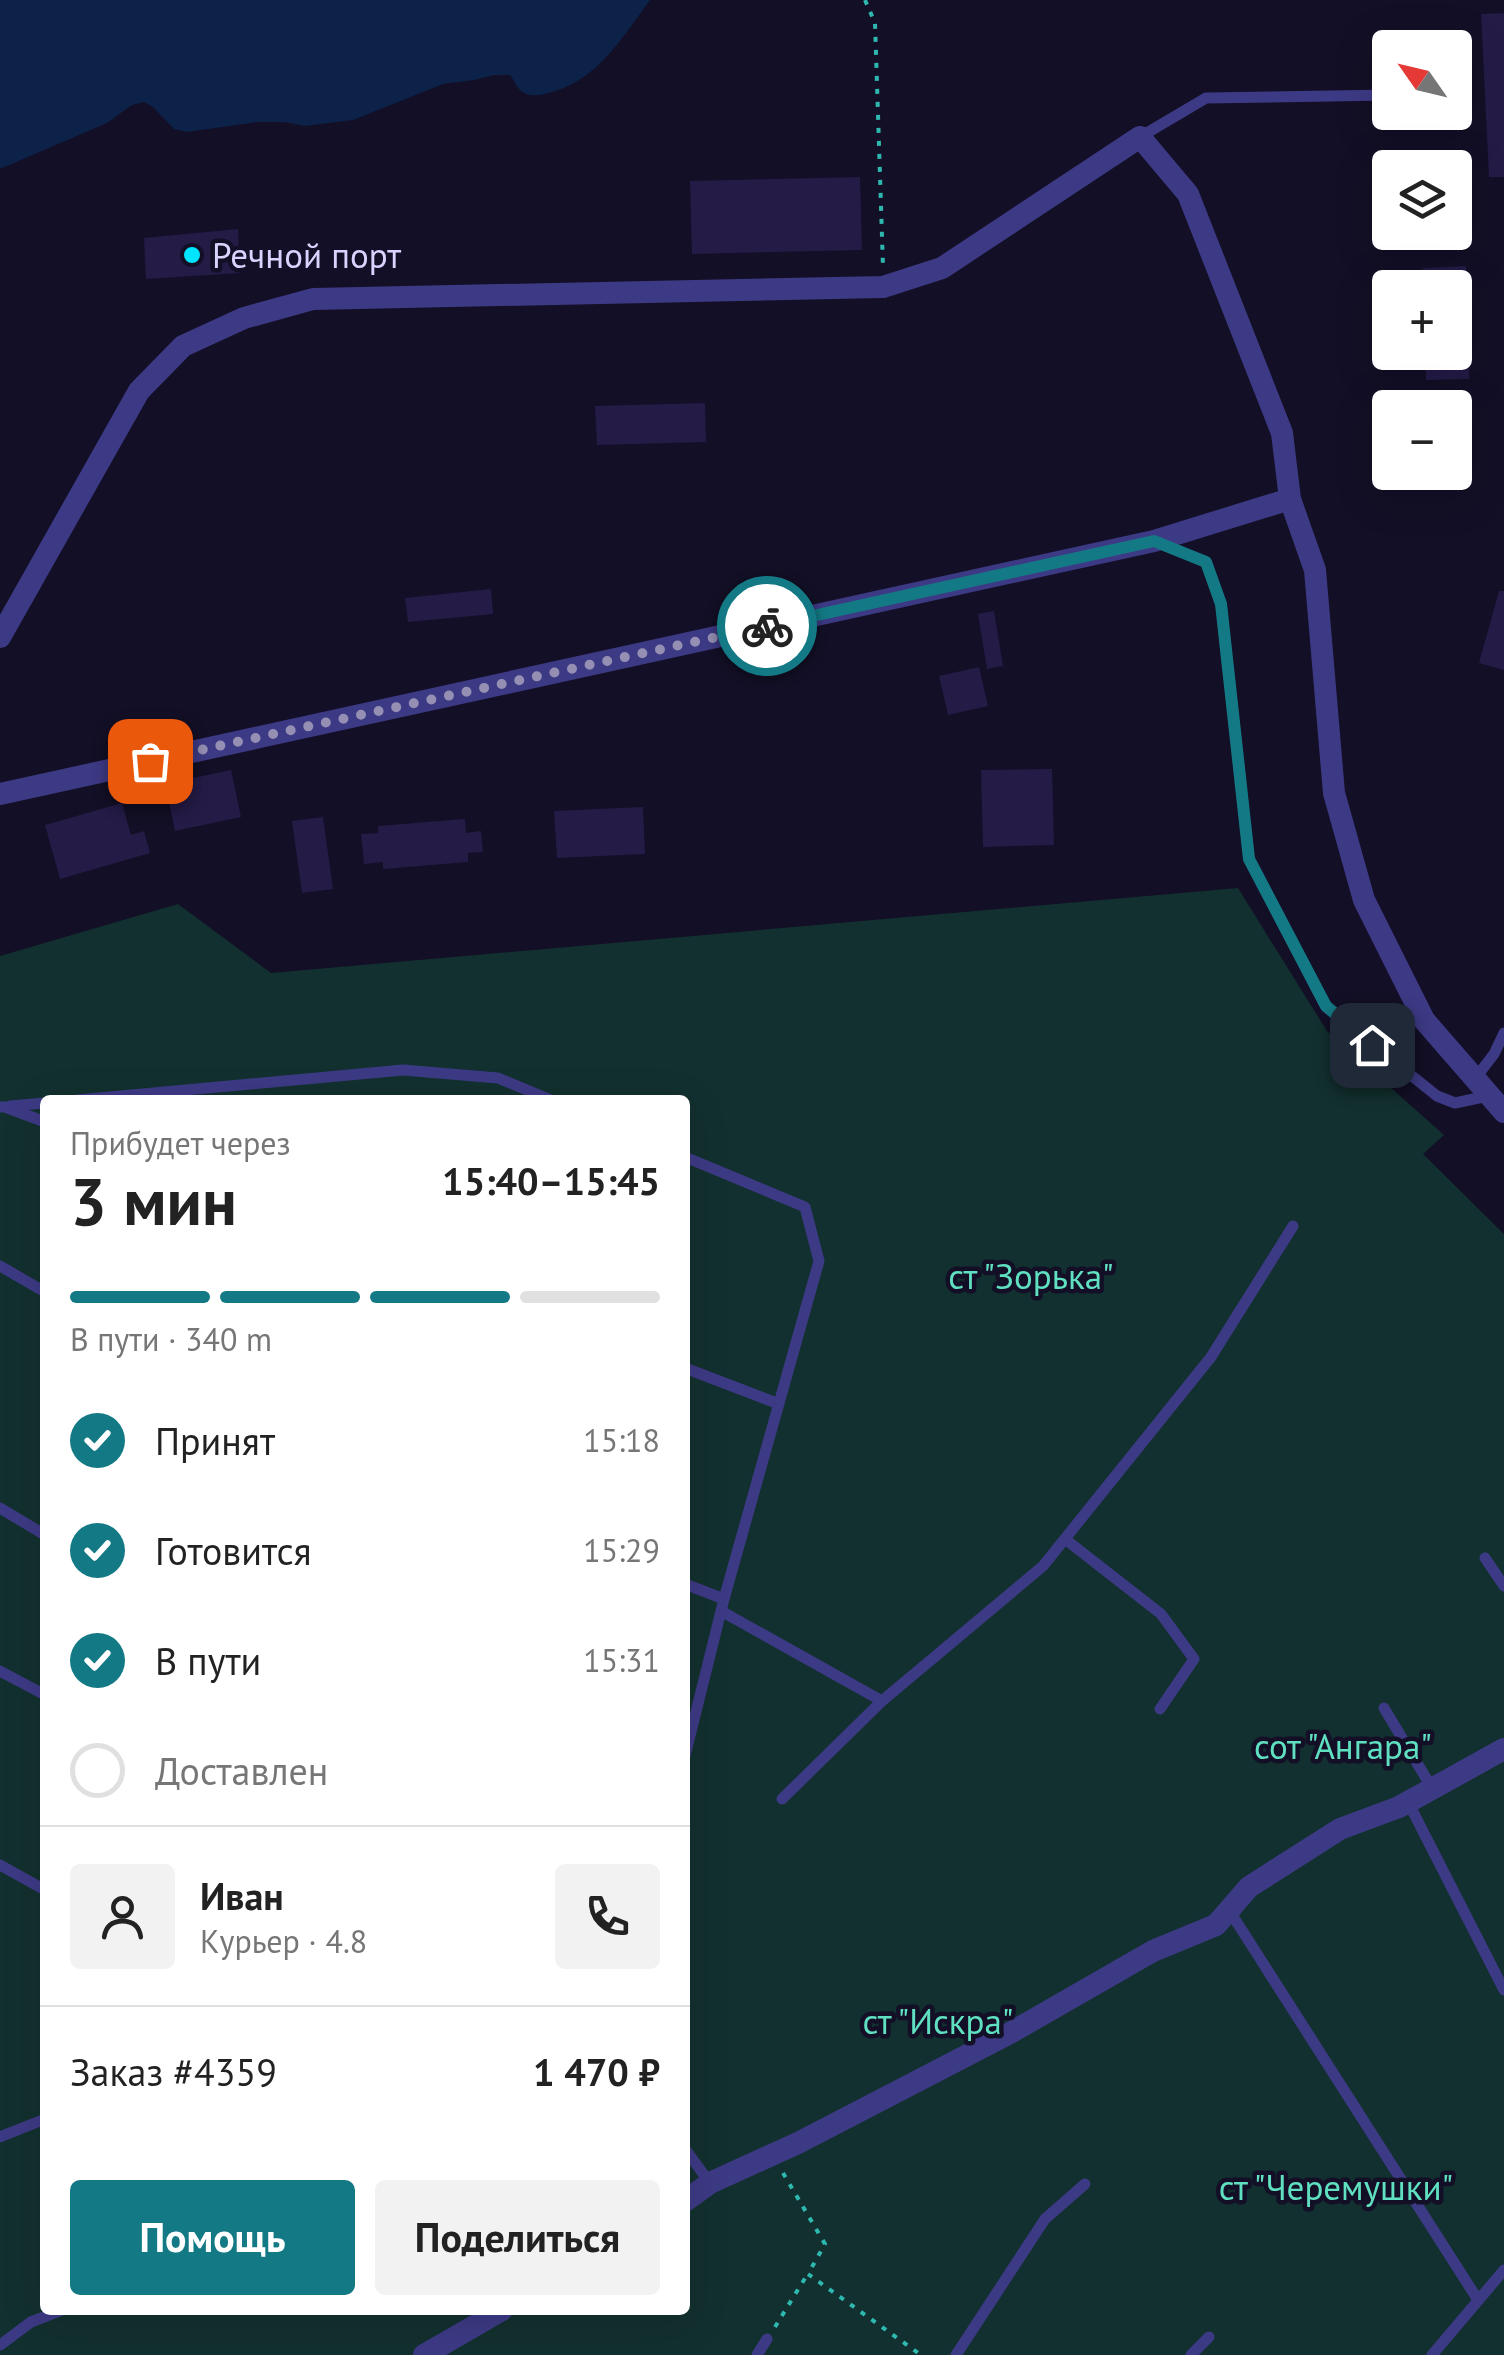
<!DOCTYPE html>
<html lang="ru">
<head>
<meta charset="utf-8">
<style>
  body { margin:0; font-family:"PT Sans",sans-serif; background:#f2f2f2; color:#222; height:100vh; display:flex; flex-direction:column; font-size:38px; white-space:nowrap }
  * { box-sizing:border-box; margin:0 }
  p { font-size:32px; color:#767676 }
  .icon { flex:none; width:55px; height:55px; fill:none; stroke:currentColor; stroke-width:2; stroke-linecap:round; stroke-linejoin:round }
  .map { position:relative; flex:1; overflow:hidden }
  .details { position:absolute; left:40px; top:1095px; width:650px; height:1220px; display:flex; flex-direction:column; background:#fff; border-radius:10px; box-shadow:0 10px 40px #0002 }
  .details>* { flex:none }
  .needle { width:65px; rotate:304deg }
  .tools { position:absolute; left:1372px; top:30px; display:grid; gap:20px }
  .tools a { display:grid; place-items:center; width:100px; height:100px; border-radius:10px; background:#fff; box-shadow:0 10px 40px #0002; font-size:50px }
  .pin { position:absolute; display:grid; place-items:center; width:85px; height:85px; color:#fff; margin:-42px; border-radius:20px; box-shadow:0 5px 15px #0006 }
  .courier { position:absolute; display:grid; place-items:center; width:100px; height:100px; margin:-50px; border:8px solid #137a85; border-radius:50%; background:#fff; color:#222; box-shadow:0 2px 12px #0007 }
  .summary em { font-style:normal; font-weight:700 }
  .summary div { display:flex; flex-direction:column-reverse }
  .summary { display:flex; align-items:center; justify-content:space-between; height:170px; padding:0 30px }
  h1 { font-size:65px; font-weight:700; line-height:75px }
  .bar { display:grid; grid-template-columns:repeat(4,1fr); gap:15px 10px; align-content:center; height:120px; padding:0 30px }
  .bar i { height:12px; border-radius:8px; background:#e0e0e0 }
  .bar .on { background:#137a85 }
  .bar p { grid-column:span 4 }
  .line { display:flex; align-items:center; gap:25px; padding:0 30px; border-top:2px solid #e0e0e0 }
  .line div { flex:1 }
  .round { display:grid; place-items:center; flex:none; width:105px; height:105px; border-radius:10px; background:#f2f2f2 }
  ol { padding:0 30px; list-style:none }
  li { display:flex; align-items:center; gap:30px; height:110px }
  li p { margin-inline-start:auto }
  li .icon { padding:10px; border-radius:50%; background:#137a85; color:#fff; stroke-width:4 }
  li:last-child { color:#767676 }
  li i { width:55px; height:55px; border:5px solid #e0e0e0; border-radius:50% }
  .cta { display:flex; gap:20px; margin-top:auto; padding:20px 30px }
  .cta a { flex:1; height:115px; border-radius:10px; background:#137a85; color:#fff; font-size:40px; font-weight:700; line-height:115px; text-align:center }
  .cta a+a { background:#f2f2f2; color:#222 }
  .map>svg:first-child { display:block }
</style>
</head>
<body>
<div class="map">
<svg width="1504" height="2355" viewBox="0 0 1504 2355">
  <rect width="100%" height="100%" fill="#130f26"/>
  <!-- green -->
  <path fill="#12302f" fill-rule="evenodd" d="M1238,888L1327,1031L1444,1135L1423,1154L1504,1234V2355H0V956L178,904L271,973ZM45,1100H685V2310H45Z"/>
  <!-- water -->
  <path fill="#0c2248" d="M0,0H650C624,35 599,78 555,91C545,94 534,98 524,93C517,90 515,81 510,75H494L474,80L443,84L353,120L305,126L284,122H257L187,132L174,129L153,107L144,102L132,105L107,123L0,169Z"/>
  <!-- building -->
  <path fill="#241b47" d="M1504,13V177H1489L1481,14Z
    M860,177L862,250L692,254L690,181Z
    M238,229L240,273L146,279L144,238Z
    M1466,266L1467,288H1424L1423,268Z
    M1425,352H1469V379L1426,380Z
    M705,403L706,442L597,445L595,406Z
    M491,589L493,614L408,622L405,598Z
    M1499,591H1504V670L1479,663Z
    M994,611L1003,666L987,669L978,614Z
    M979,667L988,706L948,715L939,676Z
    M1052,769L1054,845L983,847L981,770Z
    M231,770L241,817L175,831L165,784Z
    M122,803L131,835L144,831L150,853L60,879L45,825Z
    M643,807L645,854L557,858L554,811Z
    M323,817L333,889L302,893L292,821Z
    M465,819L466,833L481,831L483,852L468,853V862L383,869V862L364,864L361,834L378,833V826Z"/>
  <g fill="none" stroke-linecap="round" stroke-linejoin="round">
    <!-- path -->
    <path stroke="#2fb8b0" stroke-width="4" stroke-dasharray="5 8" stroke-linecap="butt" d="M865,0L875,23L883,267
      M783,2173L825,2244L808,2274L921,2355
      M775,2327L807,2275"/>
    <!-- lane -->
    <path stroke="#3d3a85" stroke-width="11" d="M1140,137L1206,98L1390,95
      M1158,543L1206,562L1221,604L1249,859L1326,1007L1437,1096L1455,1103L1488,1096
      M1474,1080L1494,1054L1504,1033
      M77,1100L403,1070L498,1078L551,1100
      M10,1106L45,1103
      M0,1107H5L45,1122
      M685,1157L805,1207L819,1261L724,1599L685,1756
      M0,1266L45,1292
      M685,1368L779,1404
      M0,1508L45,1535
      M1065,1539L1161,1614L1194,1659L1160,1709
      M1485,1558L1504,1586
      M685,1584L724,1599
      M721,1611L882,1701L1043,1566L1211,1357L1293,1226
      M0,1671L45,1695
      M1384,1708L1432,1788
      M782,1799L882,1701
      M1408,1802L1504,1990
      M0,1865L45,1890
      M1229,1910L1478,2300
      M0,2137L45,2119
      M685,2149L710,2183
      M0,2345L31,2322L62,2310
      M757,2355L767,2339
      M956,2355L1045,2219L1085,2184
      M1191,2355L1209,2337
      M1432,2355L1504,2270"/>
    <!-- street -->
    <path stroke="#3d3a85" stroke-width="22" d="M0,637L139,391L183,346L244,318L313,299L883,287L942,268L1140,137L1188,194L1282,433L1290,499L1315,570L1334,793L1364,900L1424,1020L1504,1112
      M0,794L1154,541L1290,499
      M685,2201L710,2183L798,2143L1010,2033L1153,1951L1216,1925L1249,1887L1340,1829L1399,1807L1504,1749
      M424,2355L502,2310"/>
  </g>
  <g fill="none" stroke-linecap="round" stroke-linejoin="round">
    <!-- done -->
    <path stroke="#948fb3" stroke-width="10" stroke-dasharray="0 18" d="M150,761L767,626"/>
    <!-- route -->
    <path stroke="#137a85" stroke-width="12" d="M767,626L1154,541L1206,562L1221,604L1249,859L1326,1006L1372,1045"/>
  </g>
  <!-- markers -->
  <circle fill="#00e5ff" stroke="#130f26" stroke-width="4" cx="192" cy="255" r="10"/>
  <g text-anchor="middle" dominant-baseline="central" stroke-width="9" stroke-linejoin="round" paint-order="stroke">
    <!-- poi labels -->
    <g font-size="35" fill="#d9d4ff" stroke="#130f26" text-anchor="start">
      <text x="212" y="255">Речной порт</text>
    </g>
    <!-- park labels -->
    <g font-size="35" fill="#5fe0c0" stroke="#130f26">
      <text x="1031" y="1276">ст "Зорька"</text>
      <text x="1343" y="1746">сот "Ангара"</text>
      <text x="938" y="2021">ст "Искра"</text>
      <text x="1336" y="2187">ст "Черемушки"</text>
    </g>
  </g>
</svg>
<div class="tools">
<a><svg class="needle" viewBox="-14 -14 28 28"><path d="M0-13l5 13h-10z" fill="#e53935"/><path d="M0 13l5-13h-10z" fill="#767676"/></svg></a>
<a><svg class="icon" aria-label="layers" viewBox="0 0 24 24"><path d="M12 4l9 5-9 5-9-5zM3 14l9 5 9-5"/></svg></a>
<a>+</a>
<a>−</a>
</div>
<div class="pin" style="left:150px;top:761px;background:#ea580c"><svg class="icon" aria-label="bag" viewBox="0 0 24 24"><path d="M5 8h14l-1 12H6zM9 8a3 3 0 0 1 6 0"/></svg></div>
<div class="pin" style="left:1372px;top:1045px;background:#1f2937"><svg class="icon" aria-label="home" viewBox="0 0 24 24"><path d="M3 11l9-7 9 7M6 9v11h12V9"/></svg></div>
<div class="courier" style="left:767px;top:626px"><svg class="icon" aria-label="bike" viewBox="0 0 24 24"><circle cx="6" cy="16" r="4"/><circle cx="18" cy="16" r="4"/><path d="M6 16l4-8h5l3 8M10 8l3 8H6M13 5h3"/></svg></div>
<section class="details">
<div class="summary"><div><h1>3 мин</h1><p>Прибудет через</p></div><em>15:40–15:45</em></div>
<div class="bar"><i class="on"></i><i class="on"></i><i class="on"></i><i></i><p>В пути · 340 m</p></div>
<ol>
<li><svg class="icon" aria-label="check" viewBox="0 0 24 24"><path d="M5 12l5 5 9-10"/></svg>Принят<p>15:18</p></li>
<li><svg class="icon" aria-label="check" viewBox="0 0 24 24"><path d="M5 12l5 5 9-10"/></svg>Готовится<p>15:29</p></li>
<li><svg class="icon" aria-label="check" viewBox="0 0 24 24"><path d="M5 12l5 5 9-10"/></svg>В пути<p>15:31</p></li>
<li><i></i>Доставлен</li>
</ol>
<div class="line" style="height:180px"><a class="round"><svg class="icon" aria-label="person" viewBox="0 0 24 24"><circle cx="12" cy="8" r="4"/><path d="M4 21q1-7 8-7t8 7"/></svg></a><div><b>Иван</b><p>Курьер · 4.8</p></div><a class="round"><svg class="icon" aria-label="phone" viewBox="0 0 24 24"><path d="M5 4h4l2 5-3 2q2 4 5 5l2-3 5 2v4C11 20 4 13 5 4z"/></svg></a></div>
<div class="line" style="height:130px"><div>Заказ #4359</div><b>1 470 ₽</b></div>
<div class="cta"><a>Помощь</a><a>Поделиться</a></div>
</section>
</div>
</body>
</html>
